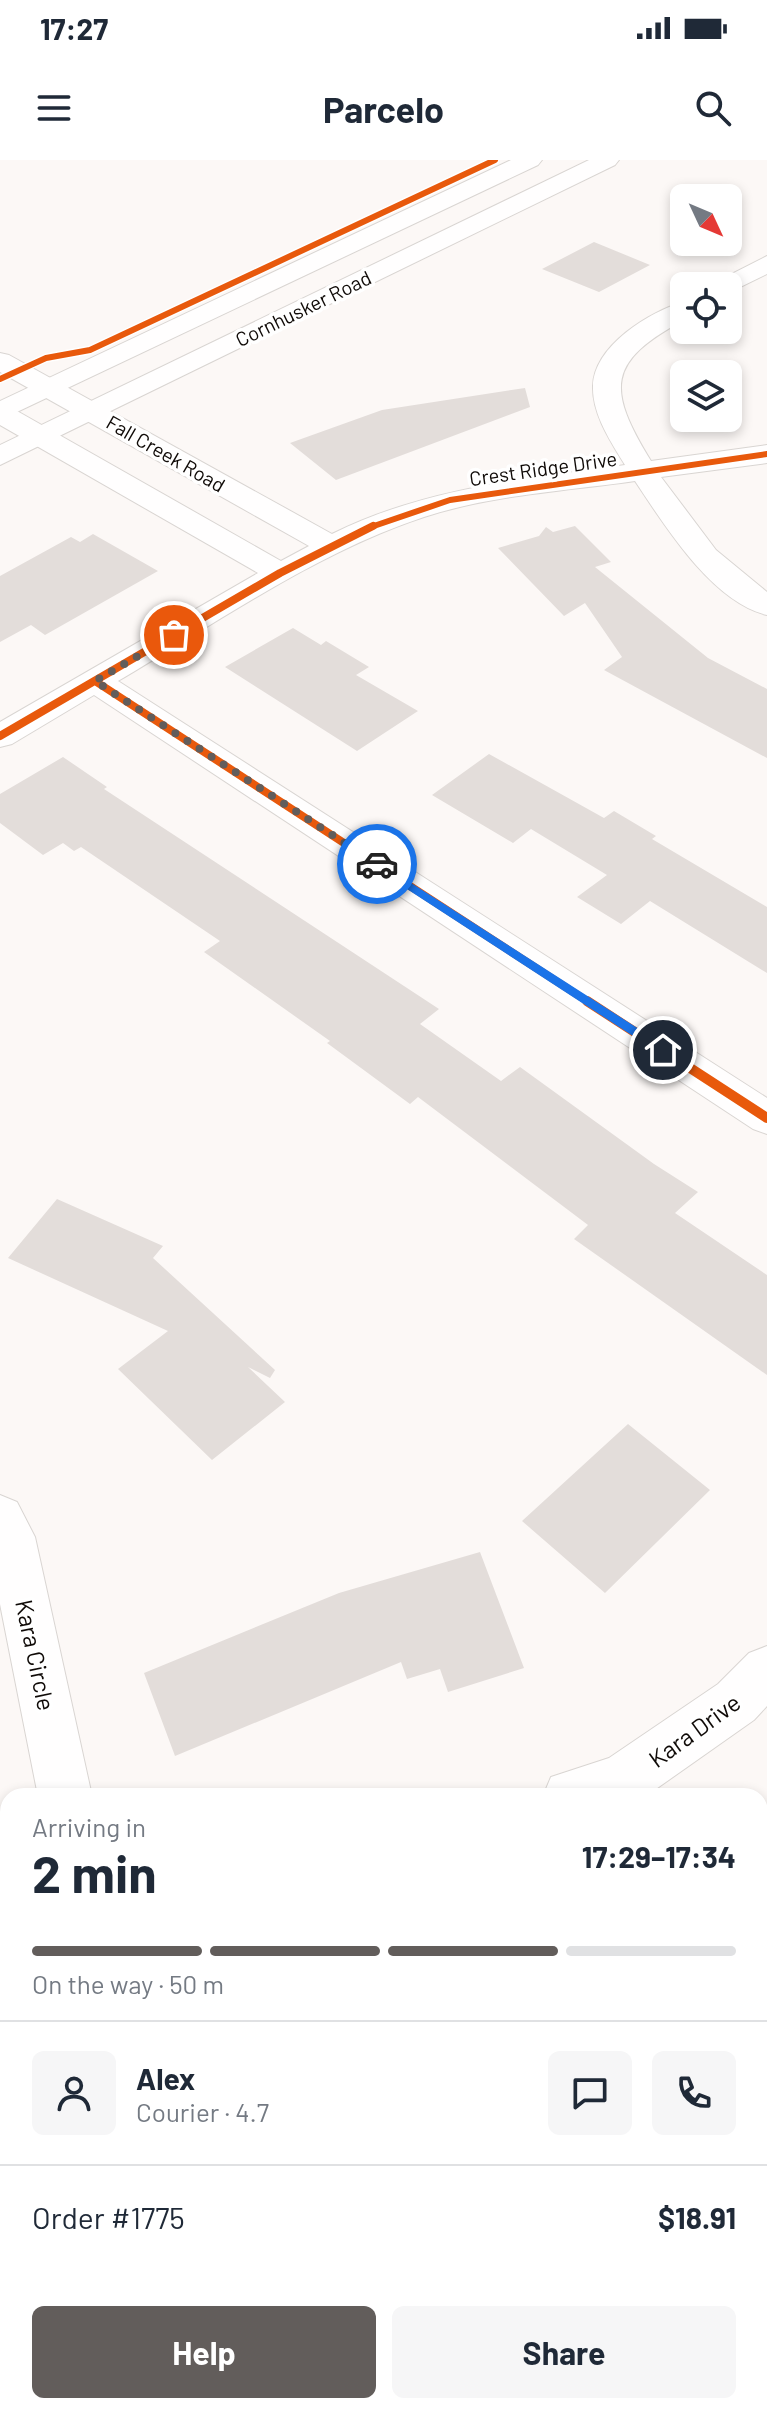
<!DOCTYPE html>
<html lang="en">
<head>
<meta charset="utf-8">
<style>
  body { margin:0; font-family:Barlow,sans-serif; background:#f6f6f7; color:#1f2937; height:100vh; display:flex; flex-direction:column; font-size:30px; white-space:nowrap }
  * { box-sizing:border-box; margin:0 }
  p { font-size:26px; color:#747a83 }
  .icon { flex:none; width:44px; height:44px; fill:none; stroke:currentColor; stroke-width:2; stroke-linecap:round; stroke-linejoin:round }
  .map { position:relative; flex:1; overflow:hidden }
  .side { position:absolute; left:0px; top:1628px; width:768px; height:626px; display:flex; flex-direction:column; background:#fff; border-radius:24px 24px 0 0; box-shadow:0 4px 12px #0003 }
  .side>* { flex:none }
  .needle { width:52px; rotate:134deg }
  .controls { position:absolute; left:670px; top:24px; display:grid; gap:16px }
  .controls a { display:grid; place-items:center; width:72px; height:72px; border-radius:12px; background:#fff; box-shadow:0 4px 12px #0003; font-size:40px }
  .pin { position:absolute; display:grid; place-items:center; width:68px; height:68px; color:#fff; margin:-34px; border:4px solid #fff; border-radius:50%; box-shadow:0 2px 8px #0007 }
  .courier { position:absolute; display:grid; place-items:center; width:80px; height:80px; margin:-40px; border:6px solid #1a73e8; border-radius:50%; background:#fff; color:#222; box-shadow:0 2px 10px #0007 }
  .headline em { font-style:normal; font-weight:700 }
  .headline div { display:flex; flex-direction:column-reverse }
  .headline { display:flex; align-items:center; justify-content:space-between; height:136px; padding:0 32px }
  h1 { font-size:52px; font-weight:700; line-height:60px }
  .bar { display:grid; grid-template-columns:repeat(4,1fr); gap:12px 8px; align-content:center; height:96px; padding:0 32px }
  .bar i { height:10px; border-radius:6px; background:#e0e1e3 }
  .bar .selected { background:#625d5b }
  .bar p { grid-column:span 4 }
  .line { display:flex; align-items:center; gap:20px; padding:0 32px; border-top:2px solid #e0e1e3 }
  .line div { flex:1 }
  .round { display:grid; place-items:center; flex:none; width:84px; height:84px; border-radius:12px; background:#f6f6f7 }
  .primary-button { display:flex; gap:16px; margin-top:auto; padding:16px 32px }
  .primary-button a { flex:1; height:92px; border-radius:12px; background:#625d5b; color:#fff; font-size:32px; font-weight:700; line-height:92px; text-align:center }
  .primary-button a+a { background:#f6f6f7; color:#1f2937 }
  .status { display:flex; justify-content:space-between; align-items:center; height:56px; padding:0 40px; background:#fff; direction:ltr }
  .status svg { height:22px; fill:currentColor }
  header { display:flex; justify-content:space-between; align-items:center; height:104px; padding:0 32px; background:#fff; font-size:36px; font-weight:700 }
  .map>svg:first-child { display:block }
</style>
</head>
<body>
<div class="status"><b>17:27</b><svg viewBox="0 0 49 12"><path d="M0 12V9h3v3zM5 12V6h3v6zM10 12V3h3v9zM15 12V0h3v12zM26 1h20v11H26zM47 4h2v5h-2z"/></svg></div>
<header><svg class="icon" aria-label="menu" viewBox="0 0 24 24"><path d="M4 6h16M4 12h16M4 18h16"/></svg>Parcelo<svg class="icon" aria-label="search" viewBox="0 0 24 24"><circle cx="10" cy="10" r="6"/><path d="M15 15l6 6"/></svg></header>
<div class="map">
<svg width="767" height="2253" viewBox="0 0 767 2253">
  <rect width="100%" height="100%" fill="#fcf8f6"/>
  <!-- building -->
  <path fill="#e3ddda" d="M594,82L650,105L599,132L542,109Z
    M525,228L530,247L336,320L290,283L382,250Z
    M575,366L611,402L595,407L708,498L767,529V598L604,510L622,497L585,443L564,456L498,388L539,376L546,367L553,372Z
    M93,374L158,411L45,475L31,465L0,482V416L71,377L80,382Z
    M293,468L321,485L326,481L369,507L356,515L418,551L357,591L225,507Z
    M489,594L604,658L614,651L656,676L652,679L767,747V813L650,741L621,764L577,737L607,715L531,669L513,683L432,635Z
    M63,597L107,627L104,629L439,849L420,864L501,921L520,907L654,1004L698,1032L675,1053L767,1115V1215L574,1079L588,1065L418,937L410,944L327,883L330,881L204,792L220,781L81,687L74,691L63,683L43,695L0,663V634Z
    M57,1039L163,1086L153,1098L275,1210L270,1218L248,1207L285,1242L212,1300L118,1209L168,1171L8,1098Z
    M628,1264L710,1330L605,1433L522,1361Z
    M480,1392L524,1508L448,1532L440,1509L407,1519L401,1502L175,1596L144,1513L339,1433Z"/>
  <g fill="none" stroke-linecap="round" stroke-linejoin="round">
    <defs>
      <path id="street" d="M767,96V114L728,133V126H714L718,121Z
        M684,142V160C606,202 607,229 651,301L767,285V303L661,317L716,390L767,432V455C712,442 665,366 635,321C566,331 491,335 424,357C317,392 215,464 118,521L767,938V974L753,969L94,535L12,584L0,587V562L258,413L0,265V245L10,247L281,401L309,386L0,212V193L9,195L332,374C424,328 525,319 625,305C611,282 592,254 593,226C594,186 650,151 684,142Z
        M0,1335L17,1342L35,1377L92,1636H38L0,1444Z
        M767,1486V1546L754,1560L646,1636H543L551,1617L609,1598L718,1524L749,1493Z
        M8,1769V1825L0,1827V1771Z"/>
      <path id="primary" d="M511,0H542L538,5L0,260V241Z
        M589,0H619L615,5L0,305V285Z"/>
    </defs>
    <!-- street casing -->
    <use href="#street" stroke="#d9d5d2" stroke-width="2"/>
    <!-- primary casing -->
    <use href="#primary" stroke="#d9d5d2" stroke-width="2"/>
    <!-- street -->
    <use href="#street" fill="#fffefe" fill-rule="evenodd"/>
    <!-- primary -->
    <use href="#primary" fill="#fffefe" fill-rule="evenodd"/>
    <defs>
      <path id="cycleway-far2" d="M0,219L46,198L90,190L495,0
        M368,368L450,340L767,294"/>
      <path id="cycleway-far1" d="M95,521L590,843
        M0,576L280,413L373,366"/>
      <path id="cycleway" d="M587,841L767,958"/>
    </defs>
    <!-- cycleway-far2 casing -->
    <use href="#cycleway-far2" stroke="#fff" stroke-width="9"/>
    <!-- cycleway-far1 casing -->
    <use href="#cycleway-far1" stroke="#fff" stroke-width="12"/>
    <!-- cycleway casing -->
    <use href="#cycleway" stroke="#fff" stroke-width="15"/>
    <!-- cycleway-far2 -->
    <use href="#cycleway-far2" stroke="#e8590c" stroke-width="6"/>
    <!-- cycleway-far1 -->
    <use href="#cycleway-far1" stroke="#e8590c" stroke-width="8"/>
    <!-- cycleway -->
    <use href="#cycleway" stroke="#e8590c" stroke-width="10"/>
  </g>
  <!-- route -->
  <path fill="#1a73e8" d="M377,701L667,887V893H659L373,707V702Z"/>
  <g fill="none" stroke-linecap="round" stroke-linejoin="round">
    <!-- done -->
    <path stroke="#625d5b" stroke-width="8" stroke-dasharray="0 14.4" d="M174,475L95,521L377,704"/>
  </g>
  <g text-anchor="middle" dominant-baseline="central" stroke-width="7" stroke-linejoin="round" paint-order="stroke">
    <!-- far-street labels -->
    <g font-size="20" fill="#0f0a07" stroke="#fff">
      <text transform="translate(303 148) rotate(-26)">Cornhusker Road</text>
      <text transform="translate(166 293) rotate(30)">Fall Creek Road</text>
      <text transform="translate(543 308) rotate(-8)">Crest Ridge Drive</text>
    </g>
    <!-- street labels -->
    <g font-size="24" fill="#0f0a07" stroke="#fff">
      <text transform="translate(36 1495) rotate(78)">Kara Circle</text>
      <text transform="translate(694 1570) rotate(-36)">Kara Drive</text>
    </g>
  </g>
</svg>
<div class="controls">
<a><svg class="needle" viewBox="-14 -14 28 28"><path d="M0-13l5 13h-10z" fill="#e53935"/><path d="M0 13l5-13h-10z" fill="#747a83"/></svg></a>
<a><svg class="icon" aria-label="locate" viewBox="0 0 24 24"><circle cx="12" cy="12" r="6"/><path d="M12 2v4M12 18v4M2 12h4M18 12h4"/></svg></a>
<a><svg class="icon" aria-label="layers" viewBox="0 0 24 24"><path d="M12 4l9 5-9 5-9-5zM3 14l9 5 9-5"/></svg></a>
</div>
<div class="pin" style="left:174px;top:475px;background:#ea580c"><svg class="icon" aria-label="bag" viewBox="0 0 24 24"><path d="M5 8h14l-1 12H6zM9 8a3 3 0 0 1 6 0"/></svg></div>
<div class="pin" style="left:663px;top:890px;background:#1f2937"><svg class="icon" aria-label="home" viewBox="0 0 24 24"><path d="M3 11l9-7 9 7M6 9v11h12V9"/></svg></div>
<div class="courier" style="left:377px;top:704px"><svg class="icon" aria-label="car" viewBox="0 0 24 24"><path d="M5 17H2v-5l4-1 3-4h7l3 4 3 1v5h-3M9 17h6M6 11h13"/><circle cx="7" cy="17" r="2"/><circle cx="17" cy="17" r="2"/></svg></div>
<section class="side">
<div class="headline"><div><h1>2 min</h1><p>Arriving in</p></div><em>17:29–17:34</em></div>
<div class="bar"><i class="selected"></i><i class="selected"></i><i class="selected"></i><i></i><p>On the way · 50 m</p></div>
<div class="line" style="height:144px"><a class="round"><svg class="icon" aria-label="person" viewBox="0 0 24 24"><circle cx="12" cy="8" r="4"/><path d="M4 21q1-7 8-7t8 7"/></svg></a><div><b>Alex</b><p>Courier · 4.7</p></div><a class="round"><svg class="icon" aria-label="chat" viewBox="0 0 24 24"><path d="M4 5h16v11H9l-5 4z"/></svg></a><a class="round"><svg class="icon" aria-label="phone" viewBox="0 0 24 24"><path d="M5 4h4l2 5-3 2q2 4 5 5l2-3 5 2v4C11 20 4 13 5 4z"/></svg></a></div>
<div class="line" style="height:104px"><div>Order #1775</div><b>$18.91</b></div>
<div class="primary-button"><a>Help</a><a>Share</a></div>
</section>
</div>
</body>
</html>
